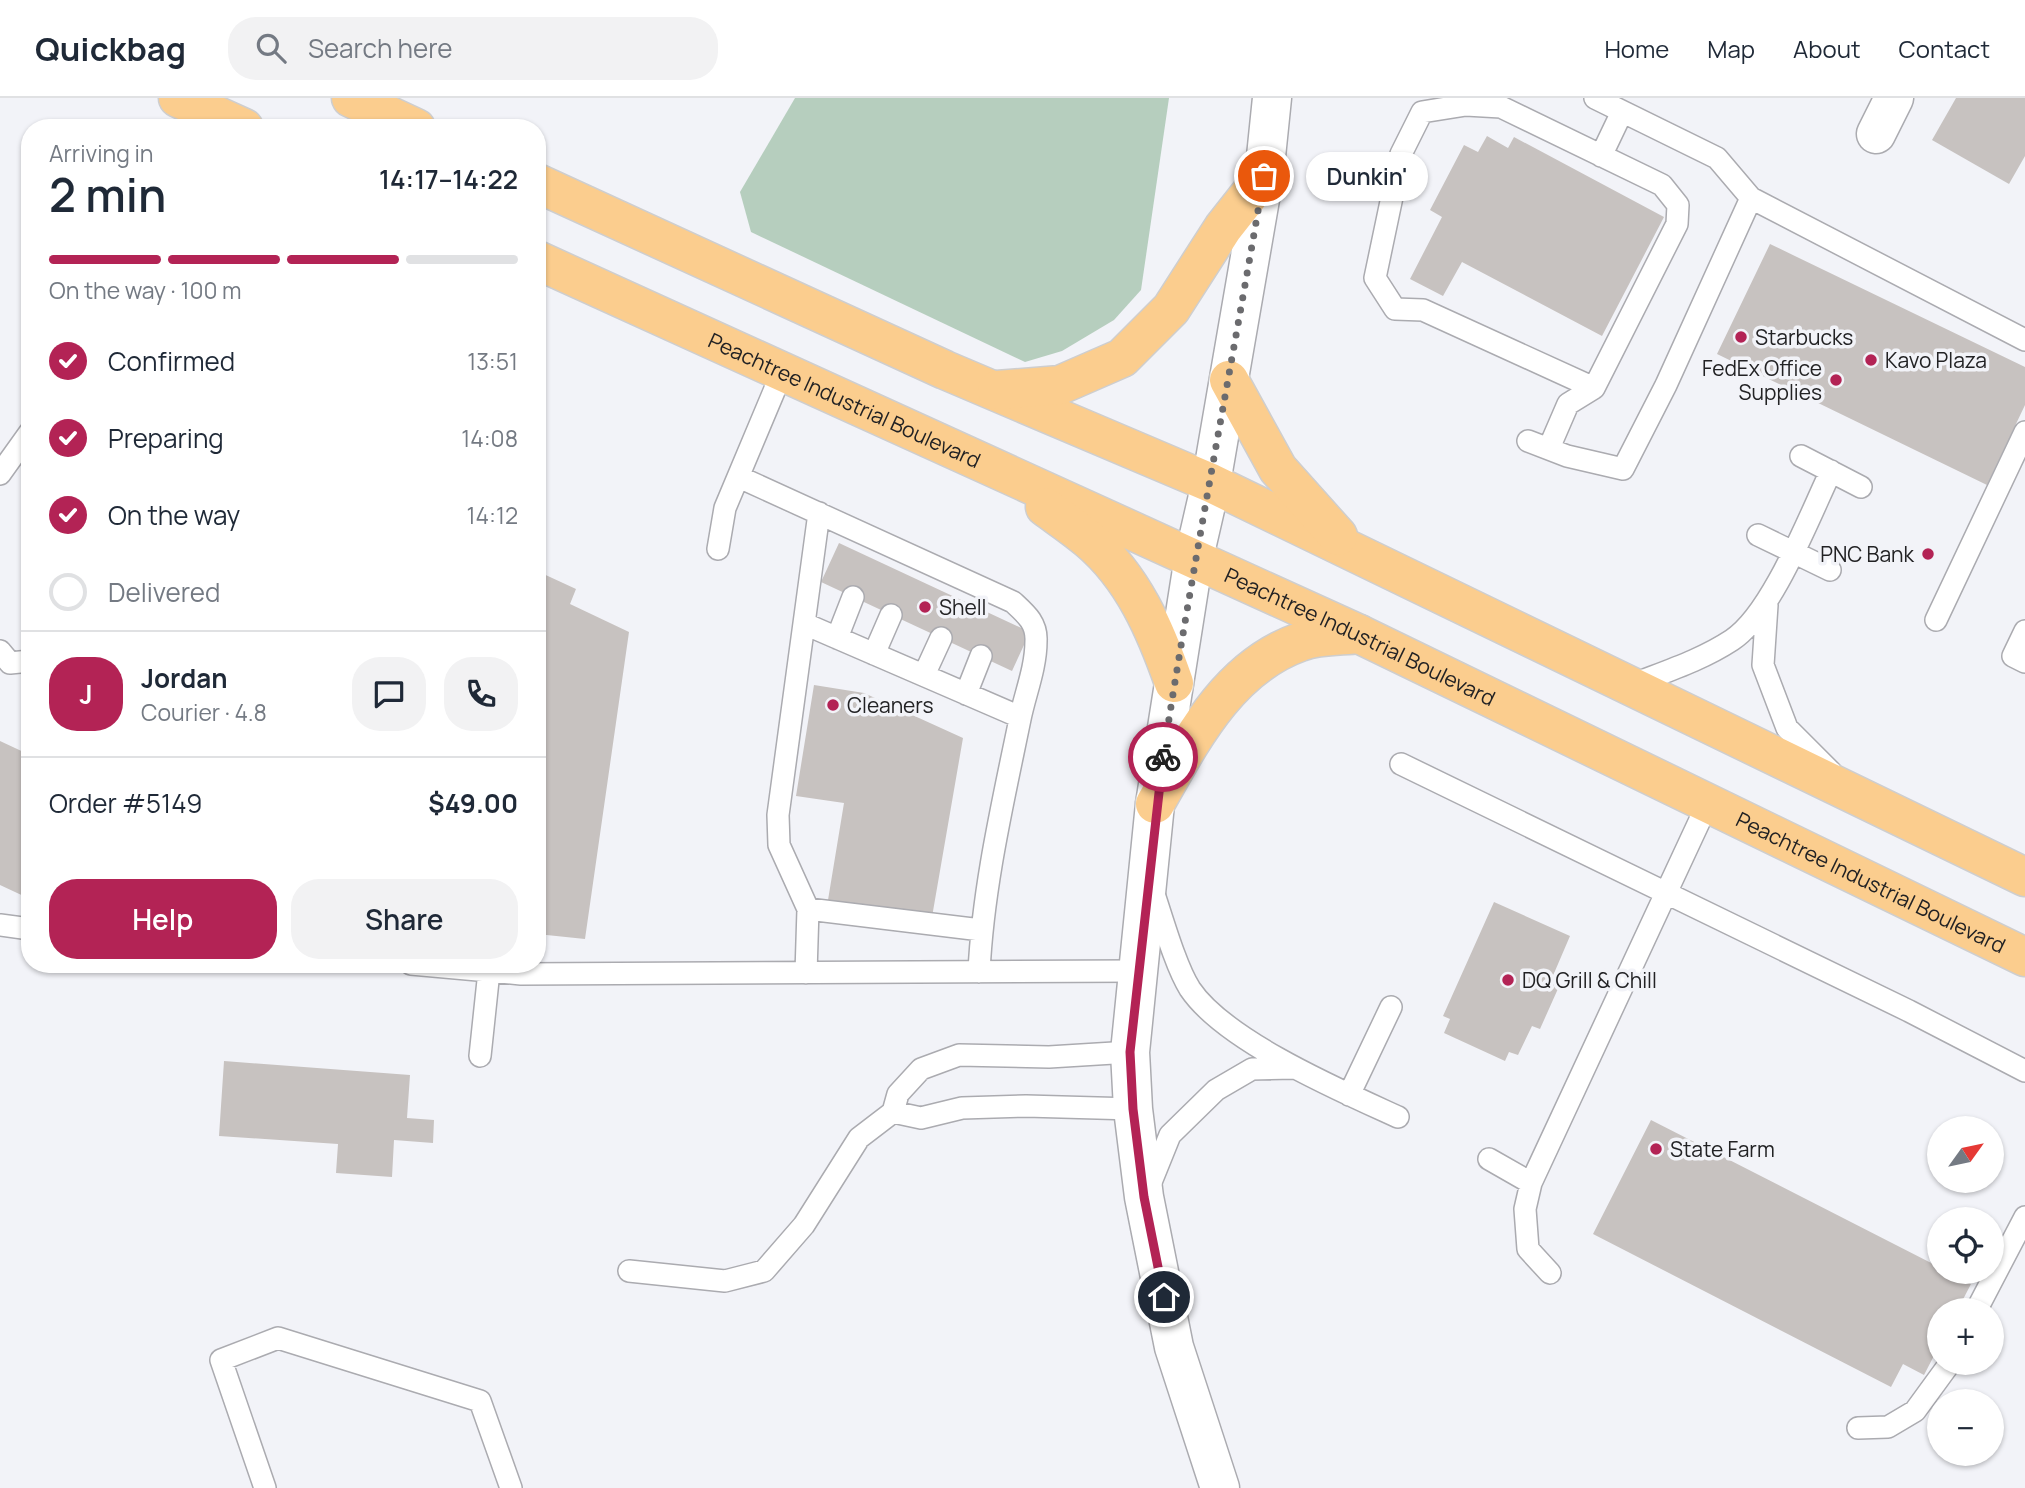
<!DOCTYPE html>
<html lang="en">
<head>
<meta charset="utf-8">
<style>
  body { margin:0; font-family:Manrope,sans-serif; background:#f2f2f3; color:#1f2937; height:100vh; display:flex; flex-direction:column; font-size:26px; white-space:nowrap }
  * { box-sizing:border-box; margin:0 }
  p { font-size:23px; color:#747a83 }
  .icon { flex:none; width:38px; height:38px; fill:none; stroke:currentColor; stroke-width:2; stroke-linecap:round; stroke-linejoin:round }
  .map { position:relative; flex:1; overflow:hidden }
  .panel { position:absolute; left:21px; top:21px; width:525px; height:854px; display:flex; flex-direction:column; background:#fff; border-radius:28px; box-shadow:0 2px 5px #0004 }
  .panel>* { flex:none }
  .needle { width:46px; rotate:57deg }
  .buttons { position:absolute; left:1927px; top:1018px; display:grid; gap:14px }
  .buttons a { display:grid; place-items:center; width:77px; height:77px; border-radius:50%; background:#fff; box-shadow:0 2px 5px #0004; font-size:35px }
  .pin { position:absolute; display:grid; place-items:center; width:60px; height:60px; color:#fff; margin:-30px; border:4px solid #fff; border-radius:50%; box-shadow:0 2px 7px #0007 }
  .courier { position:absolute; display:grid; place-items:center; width:70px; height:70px; margin:-35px; border:5px solid #b32355; border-radius:50%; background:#fff; color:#222; box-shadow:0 2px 9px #0007 }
  .bubble { position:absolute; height:49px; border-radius:24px; background:#fff; box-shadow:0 2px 5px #0004; font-size:23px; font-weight:600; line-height:49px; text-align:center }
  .head em { font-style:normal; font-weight:600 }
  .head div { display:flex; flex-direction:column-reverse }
  .head { display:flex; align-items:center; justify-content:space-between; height:119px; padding:0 28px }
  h1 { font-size:46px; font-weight:600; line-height:52px }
  .bar { display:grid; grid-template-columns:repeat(4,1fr); gap:10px 7px; align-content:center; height:84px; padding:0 28px }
  .bar i { height:9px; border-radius:5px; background:#e0e1e3 }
  .bar .selected { background:#b32355 }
  .bar p { grid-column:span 4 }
  .line { display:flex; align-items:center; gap:18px; padding:0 28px; border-top:2px solid #e0e1e3 }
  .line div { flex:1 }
  .round { display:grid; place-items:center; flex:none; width:74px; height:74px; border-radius:28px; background:#f2f2f3 }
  ol { padding:0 28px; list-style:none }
  li { display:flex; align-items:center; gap:21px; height:77px }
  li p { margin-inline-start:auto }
  li .icon { padding:7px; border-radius:50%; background:#b32355; color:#fff; stroke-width:4 }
  li:last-child { color:#747a83 }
  li i { width:38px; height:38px; border:4px solid #e0e1e3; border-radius:50% }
  .primary-button { display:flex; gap:14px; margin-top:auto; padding:14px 28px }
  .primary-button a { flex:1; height:80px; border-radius:28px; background:#b32355; color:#fff; font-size:28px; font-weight:600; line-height:80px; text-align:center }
  .primary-button a+a { background:#f2f2f3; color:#1f2937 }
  header { display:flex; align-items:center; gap:42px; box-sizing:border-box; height:98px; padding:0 35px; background:#fff; border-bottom:2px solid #e0e1e3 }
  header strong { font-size:33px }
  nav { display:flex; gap:38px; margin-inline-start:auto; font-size:24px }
  .search { width:490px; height:63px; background:#f2f2f3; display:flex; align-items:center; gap:18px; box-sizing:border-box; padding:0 24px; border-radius:28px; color:#747a83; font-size:26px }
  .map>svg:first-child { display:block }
</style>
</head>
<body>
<header>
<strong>Quickbag</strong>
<div class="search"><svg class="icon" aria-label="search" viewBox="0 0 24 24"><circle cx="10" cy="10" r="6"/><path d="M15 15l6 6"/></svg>Search here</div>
<nav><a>Home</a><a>Map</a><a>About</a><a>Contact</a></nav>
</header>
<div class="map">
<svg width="2025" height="1390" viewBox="0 0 2025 1390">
  <rect width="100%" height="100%" fill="#f2f3f8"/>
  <!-- green -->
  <path fill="#b6cebe" d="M795,0H1169L1141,192L1114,222L1062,253L1025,264L751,134L740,94Z"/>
  <!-- building -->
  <path fill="#c7c2c0" d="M1956,0H2025V58L2009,86L1932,42Z
    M1487,38L1508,50L1514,39L1664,119L1602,238L1462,164L1443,198L1410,181L1442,119L1430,112L1464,47L1478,54Z
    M1770,146L2025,269V307L1987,387L1717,256Z
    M839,445L1030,534L1012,573L821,484Z
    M537,473L576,491L570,506L629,534L585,841L537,836Z
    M814,587L864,595L963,640L932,819L828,802L844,705L796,698Z
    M0,643L30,657V801L0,787Z
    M1494,804L1570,838L1552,880L1561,884L1540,931L1532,928L1518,957L1509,954L1505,963L1444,935L1450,921L1443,918Z
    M224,963L410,977L407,1020L434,1022L433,1045L394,1042L392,1079L336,1075L338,1046L219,1038Z
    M1651,1022L1939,1169V1174H1948L1971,1186L1957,1213H1939V1248L1924,1277L1903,1266L1891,1289L1593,1136Z"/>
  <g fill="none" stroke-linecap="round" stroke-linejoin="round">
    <defs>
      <path id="lane" d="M1595,0L1717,60L1751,100
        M1601,58L1622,14
        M1528,343L1567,358L1623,371L1666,287L1751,100L2025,242
        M1549,350L1568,306L1594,290L1677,126L1678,107L1662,87L1501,9L1466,7L1422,14L1401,56L1375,180L1395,211L1423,212L1594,290
        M1801,358L1861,389
        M0,376L30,334
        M739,379L1013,504C1026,516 1037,525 1036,543C1036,570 1025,596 1020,621C1003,704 983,789 979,874
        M1758,437L1830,472
        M718,451L725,410L783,272
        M1767,507L1763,567L1787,630L1831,674
        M1936,522L2025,334
        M805,526L1020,619
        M2025,533L2013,558L2025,564
        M837,540L853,499
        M0,553L10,565L30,563
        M874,556L891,517
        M924,577L941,540
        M1629,588C1664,574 1700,563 1732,542C1772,516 1809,419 1831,373
        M966,596L981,558
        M1401,666L1909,913L2025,973
        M1154,796C1163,823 1176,869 1190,891C1225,943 1341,993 1398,1019
        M808,811L981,832
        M0,827L30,831
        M411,866L521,876L1137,873
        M806,875L808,811L779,747L778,717L819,415
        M480,958L489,873
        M1349,997L1391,909
        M893,1014L921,1020L962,1010L1026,1008L1133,1011
        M1489,1061L1531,1085L1707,707
        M1531,1085L1525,1111L1528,1151L1550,1175
        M1149,1089L1170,1037L1216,992L1252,971L1295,970
        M629,1173L725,1183L764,1173L804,1127L859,1040L893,1014L898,996L921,971L959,957L1049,959L1130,954
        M1976,1213L2025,1119
        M1858,1330L1888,1329L1915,1313L1950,1265
        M265,1390L221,1262L278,1240L480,1303L511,1390"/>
      <path id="street" d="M1876,36L1894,0"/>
      <path id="secondary" d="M1220,1390L1174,1249L1144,1099L1133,1011L1130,954L1155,706L1194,459L1211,385L1264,78L1272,0"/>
      <g id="highway">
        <path d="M178,0L244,30"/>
        <path d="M351,0L416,30"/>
        <path d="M537,85L945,272L1211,385L2025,779"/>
        <path id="s1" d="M537,162L1359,536L2025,859"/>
        <path d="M1229,282L1278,371L1338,438"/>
        <path d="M997,292L1060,287L1122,260L1171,211L1223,130L1264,78"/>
        <path d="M1045,409C1060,420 1075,430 1089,442C1133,479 1156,533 1174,585"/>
        <path d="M1155,706C1191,643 1227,570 1300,544C1317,537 1340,538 1359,536"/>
      </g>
    </defs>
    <!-- lane casing -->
    <use href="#lane" stroke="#ababb0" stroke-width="24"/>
    <!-- street casing -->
    <use href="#street" stroke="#ababb0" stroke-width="41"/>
    <!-- secondary casing -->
    <use href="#secondary" stroke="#ababb0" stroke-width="41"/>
    <!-- highway casing -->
    <use href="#highway" stroke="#cececf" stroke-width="41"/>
    <!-- lane -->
    <use href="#lane" stroke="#fff" stroke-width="21"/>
    <!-- street -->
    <use href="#street" stroke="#fff" stroke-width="38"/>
    <!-- secondary -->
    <use href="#secondary" stroke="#fff" stroke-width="38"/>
    <!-- highway -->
    <use href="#highway" stroke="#fbcd8e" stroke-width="38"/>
  </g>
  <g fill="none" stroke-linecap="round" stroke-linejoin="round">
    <!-- done -->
    <path stroke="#6b6b6e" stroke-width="7" stroke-dasharray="0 12.6" d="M1163,659C1193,465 1231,272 1264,78"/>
    <!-- route -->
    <path stroke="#b32355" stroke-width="9" d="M1163,659L1130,954L1133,1011L1144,1099L1164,1199"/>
  </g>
  <!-- markers -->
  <g fill="#b32355" stroke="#f2f3f8" stroke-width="2.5">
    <circle cx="1741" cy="239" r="7"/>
    <circle cx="1871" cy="262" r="7"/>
    <circle cx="1836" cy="282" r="7"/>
    <circle cx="1928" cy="456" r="7"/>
    <circle cx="925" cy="509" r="7"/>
    <circle cx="833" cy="607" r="7"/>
    <circle cx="1508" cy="882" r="7"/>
    <circle cx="1656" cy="1051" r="7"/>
  </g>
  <g text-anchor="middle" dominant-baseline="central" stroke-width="7" stroke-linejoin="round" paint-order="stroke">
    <!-- poi labels -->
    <g font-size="21" fill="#222224" stroke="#f2f3f8" text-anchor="start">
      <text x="1755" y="239">Starbucks</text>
      <text x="1885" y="262">Kavo Plaza</text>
      <text x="1822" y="270" text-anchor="end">FedEx Office<tspan x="1822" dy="24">Supplies</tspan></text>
      <text x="1914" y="456" text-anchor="end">PNC Bank</text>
      <text x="939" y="509">Shell</text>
      <text x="847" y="607">Cleaners</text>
      <text x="1522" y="882">DQ Grill &amp; Chill</text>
      <text x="1670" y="1051">State Farm</text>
    </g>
    <!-- street labels -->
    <g font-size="21" fill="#222224" stroke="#f2f3f8">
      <text stroke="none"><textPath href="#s1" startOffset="338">Peachtree Industrial Boulevard</textPath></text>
      <text stroke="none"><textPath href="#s1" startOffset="905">Peachtree Industrial Boulevard</textPath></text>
      <text stroke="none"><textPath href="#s1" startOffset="1472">Peachtree Industrial Boulevard</textPath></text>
    </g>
  </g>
</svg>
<div class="buttons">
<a><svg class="needle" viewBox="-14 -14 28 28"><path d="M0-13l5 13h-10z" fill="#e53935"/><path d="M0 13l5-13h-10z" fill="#747a83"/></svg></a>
<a><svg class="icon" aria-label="locate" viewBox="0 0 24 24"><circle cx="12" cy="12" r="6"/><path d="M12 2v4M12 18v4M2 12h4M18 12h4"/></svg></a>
<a>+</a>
<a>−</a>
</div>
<div class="pin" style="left:1264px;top:78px;background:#ea580c"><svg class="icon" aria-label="bag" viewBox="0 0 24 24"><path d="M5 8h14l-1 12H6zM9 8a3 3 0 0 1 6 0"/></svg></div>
<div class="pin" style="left:1164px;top:1199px;background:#1f2937"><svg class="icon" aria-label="home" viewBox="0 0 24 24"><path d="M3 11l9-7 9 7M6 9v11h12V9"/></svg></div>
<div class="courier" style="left:1163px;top:659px"><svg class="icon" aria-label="bike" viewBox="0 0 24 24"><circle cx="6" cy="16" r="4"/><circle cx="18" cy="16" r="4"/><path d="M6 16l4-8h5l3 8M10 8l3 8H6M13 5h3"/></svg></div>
<div class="bubble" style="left:1306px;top:54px;width:122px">Dunkin'</div>
<section class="panel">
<div class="head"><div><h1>2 min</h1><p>Arriving in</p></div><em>14:17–14:22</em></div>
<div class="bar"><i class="selected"></i><i class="selected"></i><i class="selected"></i><i></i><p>On the way · 100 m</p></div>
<ol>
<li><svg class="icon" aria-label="check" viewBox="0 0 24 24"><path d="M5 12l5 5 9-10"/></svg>Confirmed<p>13:51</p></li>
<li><svg class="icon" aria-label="check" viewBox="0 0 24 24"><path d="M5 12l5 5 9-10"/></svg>Preparing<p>14:08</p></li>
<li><svg class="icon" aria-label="check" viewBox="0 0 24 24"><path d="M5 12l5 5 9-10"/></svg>On the way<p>14:12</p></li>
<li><i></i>Delivered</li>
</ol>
<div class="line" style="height:126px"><b class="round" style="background:#b32355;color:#fff">J</b><div><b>Jordan</b><p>Courier · 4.8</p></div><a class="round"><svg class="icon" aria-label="chat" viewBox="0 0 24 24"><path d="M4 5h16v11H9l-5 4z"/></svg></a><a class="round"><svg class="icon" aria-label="phone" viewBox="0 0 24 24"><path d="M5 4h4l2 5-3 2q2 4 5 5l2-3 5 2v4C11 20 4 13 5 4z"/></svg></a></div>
<div class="line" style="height:91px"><div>Order #5149</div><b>$49.00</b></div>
<div class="primary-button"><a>Help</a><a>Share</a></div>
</section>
</div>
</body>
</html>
